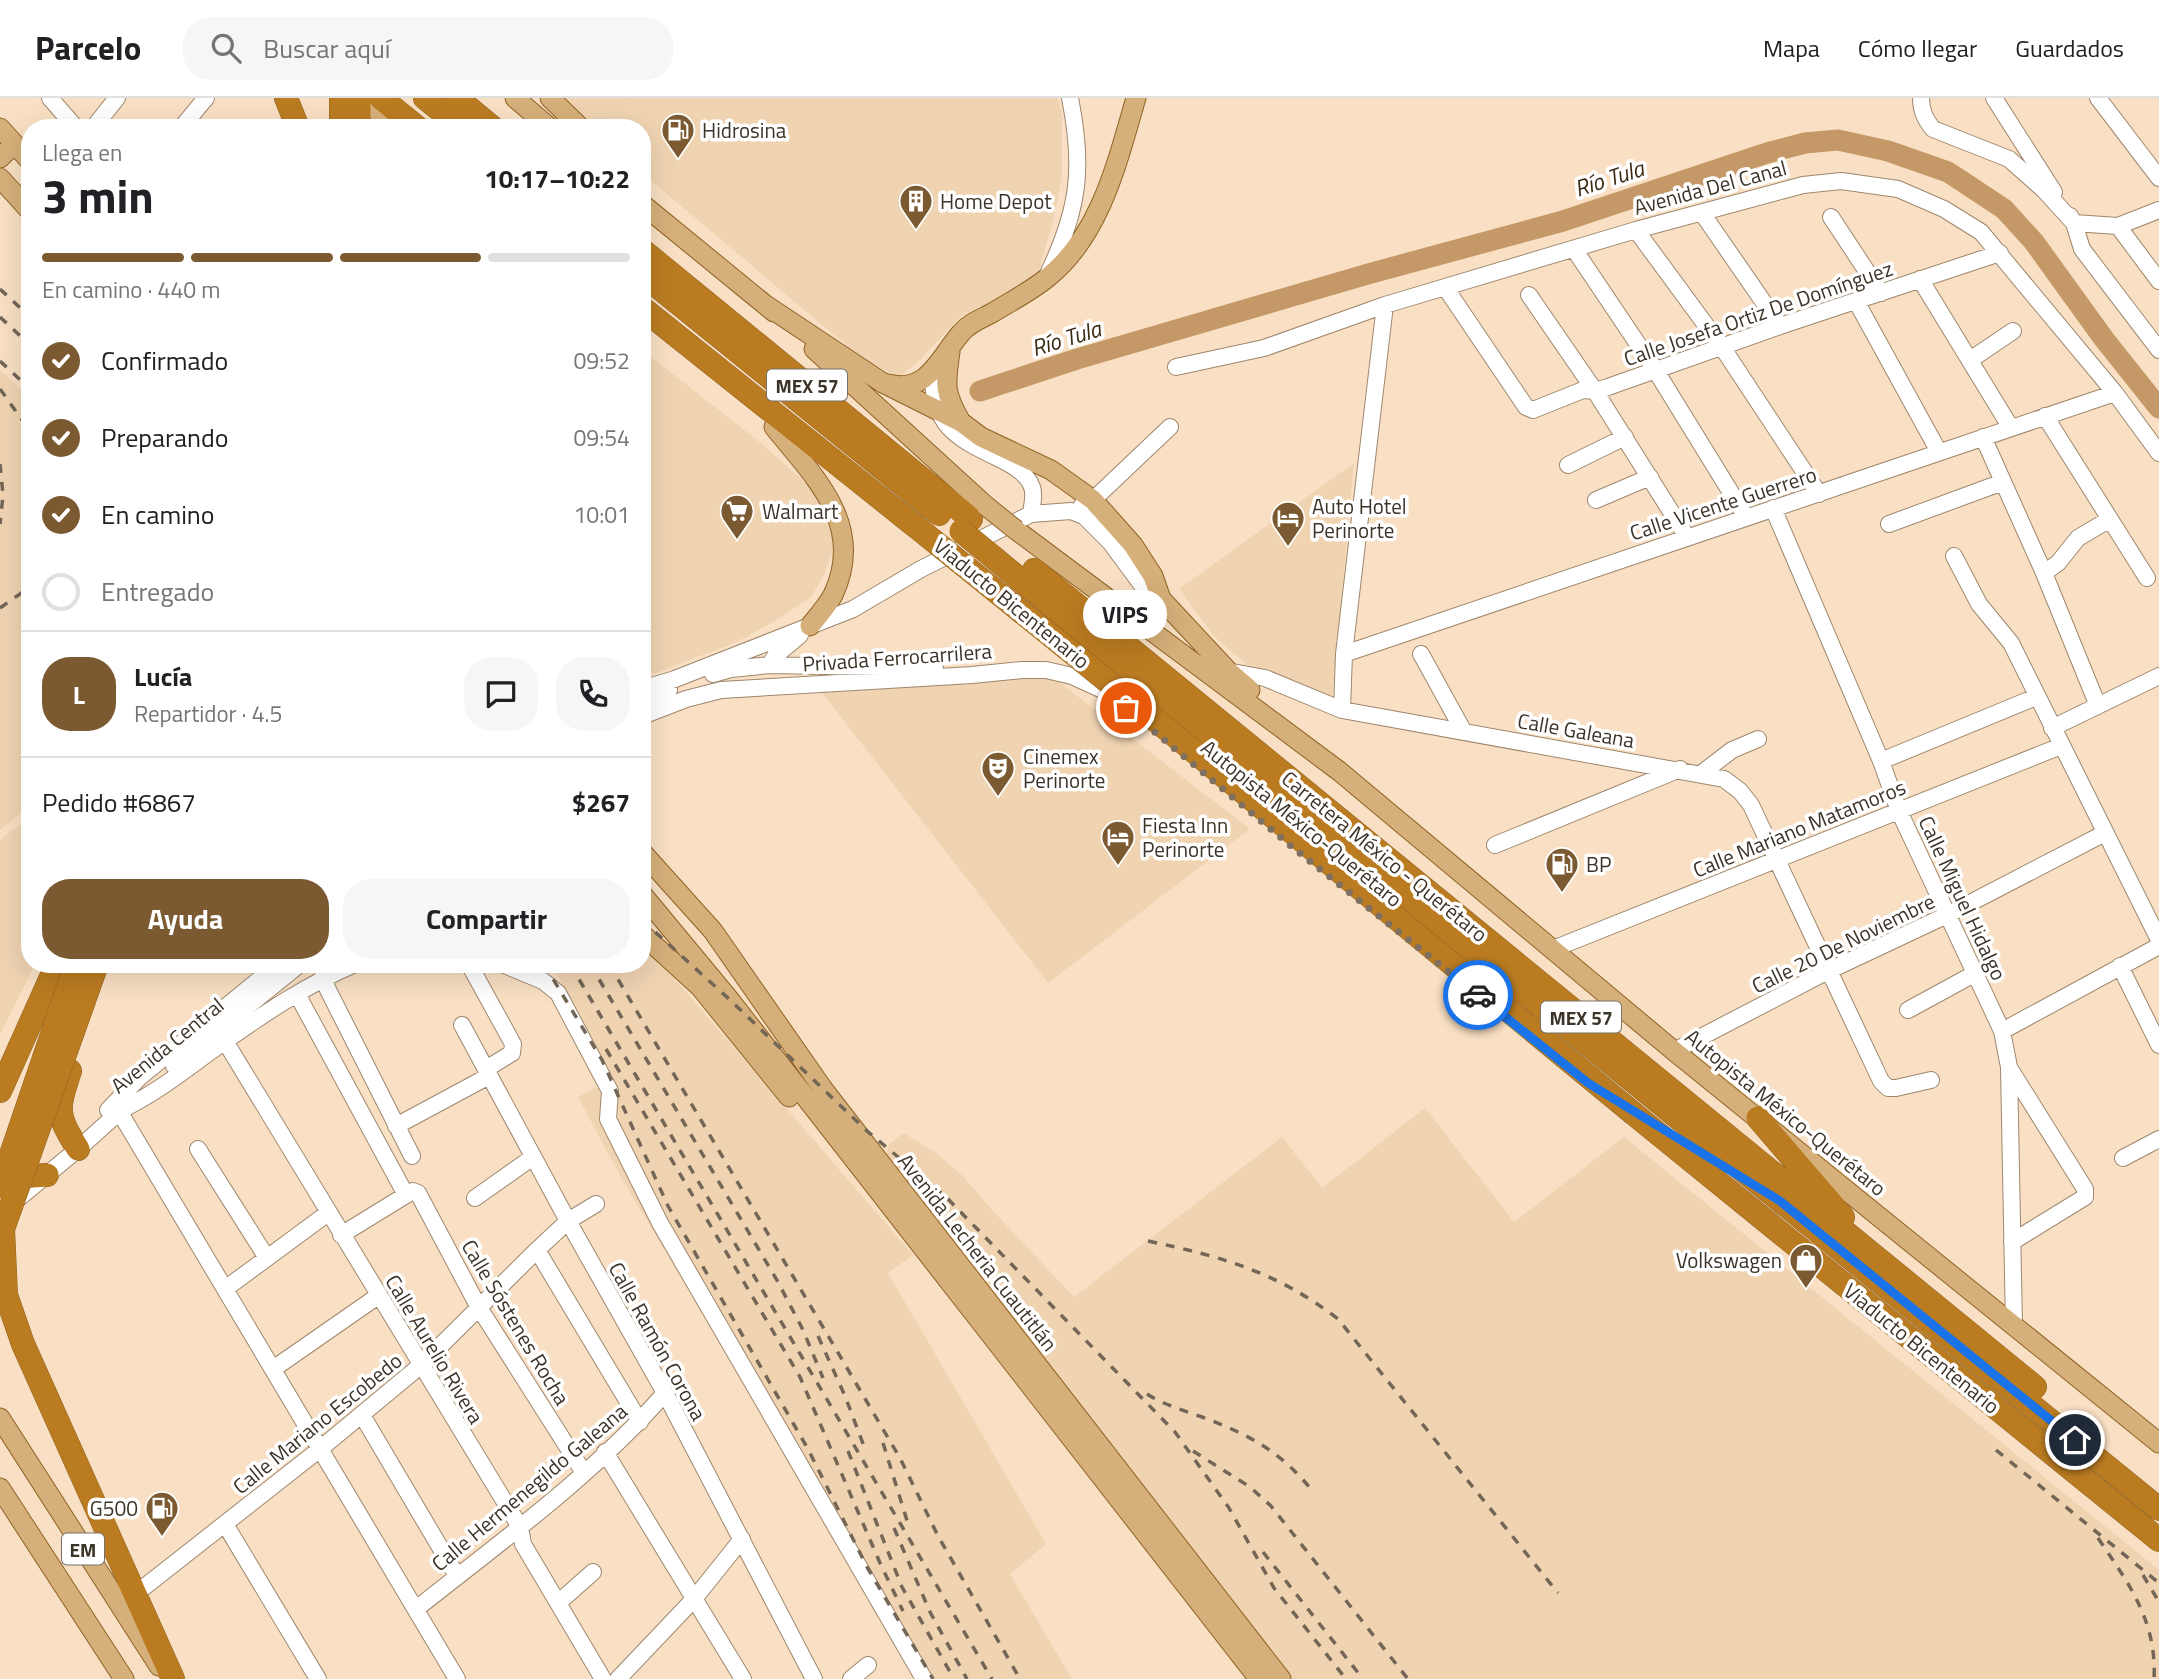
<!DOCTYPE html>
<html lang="es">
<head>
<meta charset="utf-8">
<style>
  body { margin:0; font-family:"Titillium Web",sans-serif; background:#f6f6f6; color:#202124; height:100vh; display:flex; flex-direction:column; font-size:26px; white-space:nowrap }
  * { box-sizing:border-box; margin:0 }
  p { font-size:23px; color:#757577 }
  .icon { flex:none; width:38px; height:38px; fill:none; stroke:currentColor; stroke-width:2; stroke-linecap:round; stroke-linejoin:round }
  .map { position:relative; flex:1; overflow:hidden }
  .side { position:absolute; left:21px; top:21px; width:630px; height:854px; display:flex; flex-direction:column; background:#fff; border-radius:28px; box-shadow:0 7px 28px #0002 }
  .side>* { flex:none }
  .pin { position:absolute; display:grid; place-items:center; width:60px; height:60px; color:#fff; margin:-30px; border:4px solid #fff; border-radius:50%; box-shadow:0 2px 7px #0007 }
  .courier { position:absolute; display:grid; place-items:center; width:70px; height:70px; margin:-35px; border:5px solid #1a73e8; border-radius:50%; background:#fff; color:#222; box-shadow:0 2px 9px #0007 }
  .bubble { position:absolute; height:49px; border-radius:24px; background:#fff; box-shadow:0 7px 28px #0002; font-size:23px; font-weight:700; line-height:49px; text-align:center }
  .headline em { font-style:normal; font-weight:700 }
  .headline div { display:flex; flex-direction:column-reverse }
  .headline { display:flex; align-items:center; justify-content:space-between; height:119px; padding:0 21px }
  h1 { font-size:46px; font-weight:700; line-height:52px }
  .bar { display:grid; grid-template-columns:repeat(4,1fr); gap:10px 7px; align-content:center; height:84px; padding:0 21px }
  .bar i { height:9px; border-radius:5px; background:#e0e0e0 }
  .bar .current { background:#7b5a31 }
  .bar p { grid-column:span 4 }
  .line { display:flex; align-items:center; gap:18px; padding:0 21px; border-top:2px solid #e0e0e0 }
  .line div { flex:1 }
  .round { display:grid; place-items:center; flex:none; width:74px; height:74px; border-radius:28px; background:#f6f6f6 }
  ol { padding:0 21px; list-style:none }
  li { display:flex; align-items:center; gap:21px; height:77px }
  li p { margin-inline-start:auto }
  li .icon { padding:7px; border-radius:50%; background:#7b5a31; color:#fff; stroke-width:4 }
  li:last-child { color:#757577 }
  li i { width:38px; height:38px; border:4px solid #e0e0e0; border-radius:50% }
  .cta { display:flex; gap:14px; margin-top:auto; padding:14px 21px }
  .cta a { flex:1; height:80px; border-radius:28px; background:#7b5a31; color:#fff; font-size:28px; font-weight:700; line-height:80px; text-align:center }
  .cta a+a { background:#f6f6f6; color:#202124 }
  header { display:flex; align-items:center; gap:42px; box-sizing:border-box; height:98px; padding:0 35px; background:#fff; border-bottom:2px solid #e0e0e0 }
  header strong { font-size:33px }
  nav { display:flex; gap:38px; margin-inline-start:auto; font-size:24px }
  .search { width:490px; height:63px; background:#f6f6f6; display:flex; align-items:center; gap:18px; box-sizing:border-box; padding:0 24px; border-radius:28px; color:#757577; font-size:26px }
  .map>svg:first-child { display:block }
</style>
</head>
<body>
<header>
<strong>Parcelo</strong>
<div class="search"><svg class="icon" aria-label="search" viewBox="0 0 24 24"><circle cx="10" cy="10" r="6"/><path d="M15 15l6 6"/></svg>Buscar aquí</div>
<nav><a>Mapa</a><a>Cómo llegar</a><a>Guardados</a></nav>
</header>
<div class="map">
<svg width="2159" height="1581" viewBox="0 0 2159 1581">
  <rect width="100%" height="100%" fill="#f9e0c4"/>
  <!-- built -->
  <path fill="#f0d4b2" d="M565,0H1058L1062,17V78L1054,119L1039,173L1021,189L961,218L921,261L899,280L859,258L642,75V30H595Z
    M642,252L761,345L819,397L832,432V454L824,477L811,499L775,523L737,544L642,580Z
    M0,272L30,300V708L0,732Z
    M1354,365L1332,601L1247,567L1214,538L1179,491Z
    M1049,579L1059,584L1250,731L1048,885L816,587Z
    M30,719V866H35L0,937V742Z
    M642,843L913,1157L888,1175L1046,1446L1010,1476L1072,1581H925L623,1083L578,999L599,988L576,934L561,883L550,866H642Z
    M1425,1010L1514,1124L1624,1039L2159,1472V1581H1289L886,1059L889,1046L904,1035L936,1055L963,1078L992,1112L1074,1199L1282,1039L1322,1090Z"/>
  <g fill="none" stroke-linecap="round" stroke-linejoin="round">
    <!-- river -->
    <path stroke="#c49967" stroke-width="21" d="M980,293L1077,261L1368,176L1563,123L1767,55L1805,45L1838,42L1888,53L1948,74L2004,111L2034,144L2104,241L2159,310"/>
    <defs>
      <path id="minor" d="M50,0L76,30
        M1921,0C1921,13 1925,21 1933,31L2009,61L2044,92L2074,125L2082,151L2159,252
        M1994,0L2054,94
        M2098,0L2159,80
        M93,30L117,0
        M181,30L206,0
        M1702,115L1780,228
        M2070,118L2074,125L2118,128L2159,112
        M1831,119L1881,195
        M2118,128L2159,183
        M1636,132L1722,249L1819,396
        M1574,151L1656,273L1746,419
        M1048,176C1079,111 1084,70 1070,0
        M1920,181L2011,330
        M1445,189L1526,309L1533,312L1583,292L1595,293L1608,289L1780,228L2000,155
        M1529,197L1595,293L1687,439
        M1856,203L1939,354
        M1970,262L2013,233
        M1176,269L1264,250L1385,207L1636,132L1803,87L1841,83L1898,91L1944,111L1981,134L2115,295L2159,355
        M933,272C931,330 957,340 1004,363C1015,369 1027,376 1032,389C1035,397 1032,407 1031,416
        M2045,318L2147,480
        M1983,339L2044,475L2098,608
        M1568,367L1625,339
        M1596,402L1650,379
        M1082,407L1093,402L1170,329
        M1773,410L1881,663L1899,713L2002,933L2009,969L2014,1229
        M1889,426L2003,384
        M1954,458L1979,506L2011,545L2159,842
        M2044,475L2058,465L2078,440L2110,421
        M1344,556L2115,295
        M1421,556L1464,634
        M770,567L775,558L800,537
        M1227,573L1265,580L1342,612L1724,681L1740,693L1751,707L1881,983L1888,990H1896L1931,982
        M713,576L731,571L770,567L935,570
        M642,591L675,581L853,511L921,471L1031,416L1071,413L1084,418L1110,444L1141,486L1161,501
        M642,604L669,592
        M1342,612L1344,556L1385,207
        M642,618L686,601L721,592L972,577L1022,572H1046L1072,578L1107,594
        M2052,630L2159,578
        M1881,663L2036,599
        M1702,675L1732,652L1758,641
        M1495,747L1680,671
        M1553,851L2061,648
        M355,866C308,886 265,915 224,944C188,969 159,994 119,1013L457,1581
        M469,866L513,946L512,955L486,971
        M502,866L543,883L558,895L610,993L608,1021L660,1125L924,1581
        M2120,868L2159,947
        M322,880L412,1058
        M297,896L406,1097
        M1908,912L1974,876
        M462,927L568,1123L665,1295L814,1581
        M2002,933L2159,848
        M225,943L520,1429L523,1446L603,1581
        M1674,953L1828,873L1947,817L2105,735
        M174,968L300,866
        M2010,971L2085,1091V1099L2012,1144
        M108,1012L140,979L278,866
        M396,1028L489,978
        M198,1051L267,1160
        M2123,1060L2159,1041
        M475,1100L533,1059
        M14,1104L78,1051L127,1007
        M341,1137L406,1097L413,1093L418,1095L478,1208L584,1375
        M537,1152L640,1324
        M225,1191L328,1115
        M273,1271L378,1198
        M362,1317L457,1478
        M605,1354L743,1581
        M225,1426L318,1581
        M143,1490L320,1351L420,1268L537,1152L568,1123L596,1106
        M558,1505L593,1474
        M416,1511C502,1443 593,1377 665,1295
        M618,1581L694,1501L742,1441
        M851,1581L868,1567"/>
      <path id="major" d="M361,0L398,30
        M515,0L550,30
        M550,0L581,30
        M0,30L30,63
        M0,60L14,46
        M0,80L30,113
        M642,106L774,214
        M764,206L883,285L961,324L981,339L1051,372L1093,402L1133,447L1153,478L1161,501L1228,573L1250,592
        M814,251L986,408
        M950,254C945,287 944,295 961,324
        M888,286C928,296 939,260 961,235C969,225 981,221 992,215C1010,204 1031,193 1047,180C1101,137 1117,64 1136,0
        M774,329C815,380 866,427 833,497C827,508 818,518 810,528
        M1016,432L1339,673L1674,953L2159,1345
        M642,754L713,833L823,991L1281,1581
        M642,796L729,901L1259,1581
        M642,836L700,889L789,999
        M0,1320L159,1568
        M0,1390L124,1581"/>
      <path id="highway" d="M286,0L298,30
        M359,0V30
        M381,0L418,30
        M425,0L462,30
        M457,0L493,30
        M341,30V0
        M642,152L971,421
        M642,176L939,416
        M642,210L914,427
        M993,459L1210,639L2159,1411
        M1034,472L2035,1289
        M70,973C57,1013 56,1016 78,1051
        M0,993L57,866
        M1634,1016L2159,1442
        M1758,1020L1843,1119
        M3,1077L19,1079L47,1077
        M3,1131L6,1197L23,1246L173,1581"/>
    </defs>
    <!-- minor casing -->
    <use href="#minor" stroke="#9e876d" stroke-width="18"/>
    <!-- major casing -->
    <use href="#major" stroke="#8f6324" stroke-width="21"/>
    <!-- highway casing -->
    <use href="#highway" stroke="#8f6324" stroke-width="24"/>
    <!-- minor -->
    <use href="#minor" stroke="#fff" stroke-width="16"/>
    <!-- major -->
    <use href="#major" stroke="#d6b07a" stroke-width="19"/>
    <!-- highway -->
    <use href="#highway" stroke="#bb7c21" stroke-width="23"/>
    <!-- rail -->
    <path stroke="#746656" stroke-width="3.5" stroke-dasharray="9 9" stroke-linecap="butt" d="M0,191L30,219
      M0,219L30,247
      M0,263L30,291
      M0,291L30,333
      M0,366L3,397L0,426
      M0,510L30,489
      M642,822L729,901L867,1033L946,1099L1175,1334L1229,1410L1274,1490L1346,1581
      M544,866L602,962L668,1108L808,1351L867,1469L933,1581
      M570,866L992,1581
      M590,866L778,1184L803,1232L823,1280
      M609,866L900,1360L938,1438L1020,1581
      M606,951L800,1279L880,1465L903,1513
      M1148,1143C1223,1159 1277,1174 1338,1221L1558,1495
      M818,1238L845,1298L865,1351
      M1147,1296C1164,1307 1183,1312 1202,1319C1250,1337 1282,1354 1314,1395
      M883,1345L909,1429
      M1996,1352L2159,1485
      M848,1353L902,1489L954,1581
      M1193,1353L1250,1389L1271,1408L1408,1581
      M894,1430L930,1514L967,1581
      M2098,1440C2129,1486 2157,1523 2154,1581
      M1263,1454L1363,1581
      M2143,1477L2159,1504"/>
    <defs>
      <path id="major-bridge" d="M986,408L1016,432"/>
      <path id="highway-bridge" d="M914,427L1185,646L1634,1016
        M961,433L993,459
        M0,1089L76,866
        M3,1131L97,866"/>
    </defs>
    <!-- major-bridge casing -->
    <use href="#major-bridge" stroke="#8f6324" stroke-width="21" stroke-linecap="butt"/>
    <!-- highway-bridge casing -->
    <use href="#highway-bridge" stroke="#8f6324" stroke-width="24" stroke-linecap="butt"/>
    <!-- major-bridge -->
    <use href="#major-bridge" stroke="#d6b07a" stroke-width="19"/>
    <!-- highway-bridge -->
    <use href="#highway-bridge" stroke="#bb7c21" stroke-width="23"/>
  </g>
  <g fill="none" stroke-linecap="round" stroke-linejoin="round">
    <!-- done -->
    <path stroke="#7f705f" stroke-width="7" stroke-dasharray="0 12.6" d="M1126,610L1291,748L1478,897"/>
    <!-- route -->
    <path stroke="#1a73e8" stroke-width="9" d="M1478,897L1588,985L1780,1103L2075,1342"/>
  </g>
  <!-- icons -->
  <defs>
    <symbol id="fuel-pin" viewBox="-11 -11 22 30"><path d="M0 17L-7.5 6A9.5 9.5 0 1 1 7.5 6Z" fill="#7b5a31" stroke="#fff"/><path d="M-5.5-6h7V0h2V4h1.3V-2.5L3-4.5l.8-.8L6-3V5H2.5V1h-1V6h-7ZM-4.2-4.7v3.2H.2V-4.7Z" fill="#fff"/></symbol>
    <symbol id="building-pin" viewBox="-11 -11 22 30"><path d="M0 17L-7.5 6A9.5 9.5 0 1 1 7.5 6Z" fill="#7b5a31" stroke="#fff"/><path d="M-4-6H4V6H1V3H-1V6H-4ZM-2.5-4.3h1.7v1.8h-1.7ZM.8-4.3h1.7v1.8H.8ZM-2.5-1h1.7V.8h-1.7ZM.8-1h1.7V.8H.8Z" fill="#fff"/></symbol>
    <symbol id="supermarket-pin" viewBox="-11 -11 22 30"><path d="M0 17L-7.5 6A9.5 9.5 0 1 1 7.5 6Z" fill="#7b5a31" stroke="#fff"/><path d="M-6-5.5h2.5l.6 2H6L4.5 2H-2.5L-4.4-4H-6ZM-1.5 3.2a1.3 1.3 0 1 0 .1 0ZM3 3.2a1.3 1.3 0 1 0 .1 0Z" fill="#fff"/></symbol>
    <symbol id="hotel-pin" viewBox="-11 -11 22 30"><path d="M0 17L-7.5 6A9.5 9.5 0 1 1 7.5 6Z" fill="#7b5a31" stroke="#fff"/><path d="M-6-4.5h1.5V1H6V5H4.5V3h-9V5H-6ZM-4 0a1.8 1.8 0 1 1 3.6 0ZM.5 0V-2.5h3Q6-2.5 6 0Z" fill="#fff"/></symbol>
    <symbol id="theatre-pin" viewBox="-11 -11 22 30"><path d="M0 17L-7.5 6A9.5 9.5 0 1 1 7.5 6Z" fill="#7b5a31" stroke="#fff"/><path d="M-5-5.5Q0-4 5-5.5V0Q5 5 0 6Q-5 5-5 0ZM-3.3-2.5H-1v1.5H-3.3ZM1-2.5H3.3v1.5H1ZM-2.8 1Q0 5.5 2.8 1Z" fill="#fff"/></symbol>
    <symbol id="shop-pin" viewBox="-11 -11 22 30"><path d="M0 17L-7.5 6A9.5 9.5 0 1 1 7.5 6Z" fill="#7b5a31" stroke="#fff"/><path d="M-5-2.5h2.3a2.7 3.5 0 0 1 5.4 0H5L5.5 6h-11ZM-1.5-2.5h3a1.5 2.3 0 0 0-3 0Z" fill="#fff"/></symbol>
  </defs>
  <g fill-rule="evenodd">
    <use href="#fuel-pin" x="659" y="13" width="38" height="52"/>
    <use href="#building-pin" x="897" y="84" width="38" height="52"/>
    <use href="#supermarket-pin" x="718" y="394" width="38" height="52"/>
    <use href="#hotel-pin" x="1269" y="401" width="38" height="52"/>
    <use href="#theatre-pin" x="979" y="651" width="38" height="52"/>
    <use href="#hotel-pin" x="1099" y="720" width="38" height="52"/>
    <use href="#fuel-pin" x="1543" y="747" width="38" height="52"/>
    <use href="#shop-pin" x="1787" y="1143" width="38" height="52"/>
    <use href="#fuel-pin" x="143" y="1391" width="38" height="52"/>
  </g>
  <g text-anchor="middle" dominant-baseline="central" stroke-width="7" stroke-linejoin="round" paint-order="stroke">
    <!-- shield labels -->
    <g fill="#fff" stroke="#777169" stroke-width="2">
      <rect x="767" y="271.5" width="80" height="31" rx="5"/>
      <rect x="1541" y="903.5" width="80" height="31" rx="5"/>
      <rect x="62" y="1435.5" width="42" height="31" rx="5"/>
    </g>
    <g font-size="19" font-weight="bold" fill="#3d3429">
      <text x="807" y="287">MEX 57</text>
      <text x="1581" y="919">MEX 57</text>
      <text x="83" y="1451">EM</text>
    </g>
    <!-- poi labels -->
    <g font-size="21" fill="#3d3429" stroke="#fff" text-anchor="start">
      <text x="702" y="32">Hidrosina</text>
      <text x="940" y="103">Home Depot</text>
      <text x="1312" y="408">Auto Hotel<tspan x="1312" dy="24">Perinorte</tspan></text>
      <text x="762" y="413">Walmart</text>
      <text x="1023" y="658">Cinemex<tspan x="1023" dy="24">Perinorte</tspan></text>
      <text x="1142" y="727">Fiesta Inn<tspan x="1142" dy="24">Perinorte</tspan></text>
      <text x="1586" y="766">BP</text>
      <text x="1782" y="1162" text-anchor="end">Volkswagen</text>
      <text x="138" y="1410" text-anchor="end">G500</text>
    </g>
    <!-- street labels -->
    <g font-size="21" fill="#3d3429" stroke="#fff">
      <text transform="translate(1710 89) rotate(-15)">Avenida Del Canal</text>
      <text transform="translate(1758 215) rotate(-19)">Calle Josefa Ortiz De Domínguez</text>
      <text transform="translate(1723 405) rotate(-18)">Calle Vicente Guerrero</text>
      <text transform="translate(1012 505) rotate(39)">Viaducto Bicentenario</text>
      <text transform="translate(897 559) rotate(-4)">Privada Ferrocarrilera</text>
      <text transform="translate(1576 632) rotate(10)">Calle Galeana</text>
      <text transform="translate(1302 725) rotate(39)">Autopista México-Querétaro</text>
      <text transform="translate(1799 730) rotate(-22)">Calle Mariano Matamoros</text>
      <text transform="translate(1385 758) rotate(39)">Carretera México - Querétaro</text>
      <text transform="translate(1963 800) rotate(65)">Calle Miguel Hidalgo</text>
      <text transform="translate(1843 845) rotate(-26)">Calle 20 De Noviembre</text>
      <text transform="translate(167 947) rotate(-39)">Avenida Central</text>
      <text transform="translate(1786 1014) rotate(39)">Autopista México-Querétaro</text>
      <text transform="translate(978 1154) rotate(52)">Avenida Lecheria Cuautitlán</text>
      <text transform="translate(516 1224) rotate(59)">Calle Sóstenes Rocha</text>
      <text transform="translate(658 1243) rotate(61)">Calle Ramón Corona</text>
      <text transform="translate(1922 1250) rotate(39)">Viaducto Bicentenario</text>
      <text transform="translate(435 1251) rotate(59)">Calle Aurelio Rivera</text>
      <text transform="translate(317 1325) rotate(-39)">Calle Mariano Escobedo</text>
      <text transform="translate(529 1389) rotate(-40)">Calle Hermenegildo Galeana</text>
    </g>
    <!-- water labels -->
    <g font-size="23" font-style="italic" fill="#3c2a12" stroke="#fff">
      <text transform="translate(1609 80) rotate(-18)">Río Tula</text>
      <text transform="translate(1066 240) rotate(-17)">Río Tula</text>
    </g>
  </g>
</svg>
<div class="pin" style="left:1126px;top:610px;background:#ea580c"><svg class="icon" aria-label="bag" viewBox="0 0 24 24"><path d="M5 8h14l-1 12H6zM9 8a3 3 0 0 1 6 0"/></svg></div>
<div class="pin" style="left:2075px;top:1342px;background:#1f2937"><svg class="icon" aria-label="home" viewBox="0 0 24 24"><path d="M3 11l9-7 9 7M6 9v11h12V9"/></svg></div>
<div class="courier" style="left:1478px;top:897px"><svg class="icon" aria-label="car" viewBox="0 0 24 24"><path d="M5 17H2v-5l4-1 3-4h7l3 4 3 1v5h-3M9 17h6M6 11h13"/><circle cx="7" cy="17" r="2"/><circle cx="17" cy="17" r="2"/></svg></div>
<div class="bubble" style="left:1083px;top:492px;width:84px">VIPS</div>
<section class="side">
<div class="headline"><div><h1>3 min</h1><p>Llega en</p></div><em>10:17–10:22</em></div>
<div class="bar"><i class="current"></i><i class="current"></i><i class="current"></i><i></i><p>En camino · 440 m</p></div>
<ol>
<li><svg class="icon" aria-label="check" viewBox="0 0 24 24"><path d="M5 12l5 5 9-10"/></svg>Confirmado<p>09:52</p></li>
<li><svg class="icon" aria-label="check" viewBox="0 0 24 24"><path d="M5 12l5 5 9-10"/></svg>Preparando<p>09:54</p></li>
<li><svg class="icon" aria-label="check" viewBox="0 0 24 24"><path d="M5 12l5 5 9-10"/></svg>En camino<p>10:01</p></li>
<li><i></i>Entregado</li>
</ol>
<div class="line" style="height:126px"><b class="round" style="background:#7b5a31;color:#fff">L</b><div><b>Lucía</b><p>Repartidor · 4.5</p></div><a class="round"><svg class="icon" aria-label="chat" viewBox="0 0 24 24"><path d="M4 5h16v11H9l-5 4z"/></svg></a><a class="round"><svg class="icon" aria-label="phone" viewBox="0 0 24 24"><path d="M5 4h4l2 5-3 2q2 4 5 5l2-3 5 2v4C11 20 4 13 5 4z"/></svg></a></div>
<div class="line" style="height:91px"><div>Pedido #6867</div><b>$267</b></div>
<div class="cta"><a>Ayuda</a><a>Compartir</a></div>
</section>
</div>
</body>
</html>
